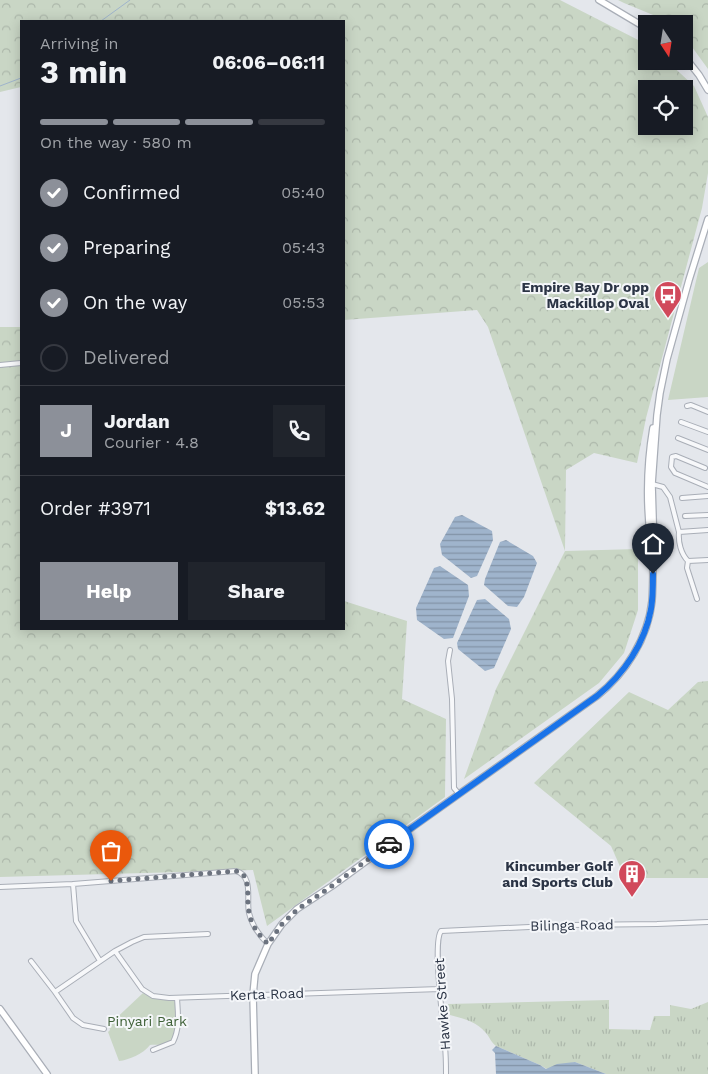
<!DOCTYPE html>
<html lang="en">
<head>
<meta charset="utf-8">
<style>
  body { margin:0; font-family:"Work Sans",sans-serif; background:#20242c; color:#f1f3f6; height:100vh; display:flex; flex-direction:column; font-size:19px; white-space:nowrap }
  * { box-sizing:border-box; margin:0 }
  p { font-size:16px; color:#9ea1a6 }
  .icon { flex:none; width:28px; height:28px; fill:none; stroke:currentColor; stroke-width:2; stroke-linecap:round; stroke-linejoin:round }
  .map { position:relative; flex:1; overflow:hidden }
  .details { position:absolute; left:20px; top:20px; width:325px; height:610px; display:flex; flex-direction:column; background:#171b24; border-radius:0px; box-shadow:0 2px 12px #0003 }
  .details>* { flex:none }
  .needle { width:32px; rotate:168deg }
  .tools { position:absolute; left:638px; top:15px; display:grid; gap:10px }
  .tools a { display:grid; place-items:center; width:55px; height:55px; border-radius:0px; background:#171b24; box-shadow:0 2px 12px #0003; font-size:25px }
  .pin { position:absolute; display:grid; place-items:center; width:42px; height:42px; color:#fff; margin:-51px -21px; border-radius:50% 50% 50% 0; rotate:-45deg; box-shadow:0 0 5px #0007 }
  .pin .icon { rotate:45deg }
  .courier { position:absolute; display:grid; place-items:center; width:50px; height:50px; margin:-25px; border:4px solid #1a73e8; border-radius:50%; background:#fff; color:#222; box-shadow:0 1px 6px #0007 }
  .headline em { font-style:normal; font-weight:700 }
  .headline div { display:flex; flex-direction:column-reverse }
  .headline { display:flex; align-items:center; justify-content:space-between; height:85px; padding:0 20px }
  h1 { font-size:32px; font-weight:700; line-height:38px }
  .bar { display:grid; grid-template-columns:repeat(4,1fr); gap:8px 5px; align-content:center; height:60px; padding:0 20px }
  .bar i { height:6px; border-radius:4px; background:#363941 }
  .bar .selected { background:#8c9099 }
  .bar p { grid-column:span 4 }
  .line { display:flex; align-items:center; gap:12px; padding:0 20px; border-top:1px solid #363941 }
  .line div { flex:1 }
  .round { display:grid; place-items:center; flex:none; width:52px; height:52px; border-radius:0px; background:#20242c }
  ol { padding:0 20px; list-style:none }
  li { display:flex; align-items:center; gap:15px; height:55px }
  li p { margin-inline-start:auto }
  li .icon { padding:5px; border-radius:50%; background:#8c9099; color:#fff; stroke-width:4 }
  li:last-child { color:#9ea1a6 }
  li i { width:28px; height:28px; border:2px solid #363941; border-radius:50% }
  .action { display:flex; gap:10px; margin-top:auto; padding:10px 20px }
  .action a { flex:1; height:58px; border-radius:0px; background:#8c9099; color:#fff; font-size:20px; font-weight:700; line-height:58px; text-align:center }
  .action a+a { background:#20242c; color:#f1f3f6 }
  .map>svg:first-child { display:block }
</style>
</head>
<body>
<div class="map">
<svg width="708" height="1074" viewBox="0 0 708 1074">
  <defs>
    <pattern id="grass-tufts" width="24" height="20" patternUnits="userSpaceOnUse" patternTransform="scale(1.25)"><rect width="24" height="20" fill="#c9d6c5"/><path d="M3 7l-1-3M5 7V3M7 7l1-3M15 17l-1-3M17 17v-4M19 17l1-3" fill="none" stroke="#adb8ab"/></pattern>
    <pattern id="forest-crowns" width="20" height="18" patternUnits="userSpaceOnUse" patternTransform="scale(1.25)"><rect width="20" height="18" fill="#c9d6c5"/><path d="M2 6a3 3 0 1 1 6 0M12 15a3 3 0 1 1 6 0" fill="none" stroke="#adb8ab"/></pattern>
    <pattern id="water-rules" width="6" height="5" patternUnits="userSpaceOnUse" patternTransform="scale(1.25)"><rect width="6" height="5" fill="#9fb4cc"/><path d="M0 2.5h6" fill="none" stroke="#8293a7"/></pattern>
  </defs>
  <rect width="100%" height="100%" fill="#e4e7ec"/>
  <!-- grass -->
  <path fill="url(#grass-tufts)" d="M609,1000V1029L650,1030L654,1016H670V1005L691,1009L708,1002V1074H606L575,1062L547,1069L540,1065L496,1046C491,1042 490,1038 486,1033C476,1021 464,1019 450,1015L448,1004Z"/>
  <!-- forest -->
  <path fill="url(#forest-crowns)" fill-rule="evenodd" d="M0,0H560L646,44V61H667L694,86L708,117V173L702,208L646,418L637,463L594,453L566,470L565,551L638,549V610L624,653L599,683L464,779L496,689L565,551L488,327L477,310L344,320V21H21V87L0,92ZM646,89H684V126H646Z
    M618,0H708V69L687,40L684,37V24H666L658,17L624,3Z
    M0,327H21V629H344V601L407,621L402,699L446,719L445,797L267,926L253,870L0,877Z
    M708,681V878H625L611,846L534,783L629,692L668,710L698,682Z"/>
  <!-- park -->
  <path fill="#c9d6c5" d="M708,262V397L668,400L699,268Z
    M143,993L154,999L174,1000L175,1003C175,1015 181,1038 166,1044C161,1046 155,1044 150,1045C143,1054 129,1060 119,1061L108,1032L110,1030L109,1025Z"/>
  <!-- water -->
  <path fill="url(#water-rules)" d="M462,515L492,531L493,540L477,576L471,578L442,555L440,544L455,517Z
    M506,540L533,556L537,563L524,597L517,607L508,606L484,585L485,579L500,542Z
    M440,566L468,585L469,596L453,638L444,639L417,620L416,608L434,568Z
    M485,599L509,619L511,629L494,668L485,671L458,649L457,643L477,600Z
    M496,1046L540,1065L546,1069L557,1064L575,1062L606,1074H496L495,1053L492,1050Z"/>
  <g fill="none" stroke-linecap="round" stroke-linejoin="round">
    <!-- stream -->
    <path stroke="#9fb4cc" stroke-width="1" d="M101,21L130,0
      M0,86L21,78"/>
    <defs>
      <path id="minor" d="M0,365L21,363
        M687,406L691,405L708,412
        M681,422L708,432
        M678,438L708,450
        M705,468L676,456L672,457L671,467L675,473L708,487
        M652,484L663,487L670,497L679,532C678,542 681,554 688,561L708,560
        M682,498L708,496
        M685,516L708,515
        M679,532L708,530
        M688,561L687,568L697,599
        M450,650L448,661L452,699L454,788L459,794
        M73,884L76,921L100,961
        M0,887L73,884L236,871C254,876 246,900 249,913C252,926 259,935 268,944
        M115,951L142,989L153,996L169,998L440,989
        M31,961L55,992L73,1018L83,1025L104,1029
        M55,992L115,951L132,942L144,937L208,934
        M153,1050L173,1042C180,1028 178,1014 177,998
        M446,1074C446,1065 446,1056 445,1047C444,1027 432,943 441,931L572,925L657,924L708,922"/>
      <path id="secondary" d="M599,0L646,28
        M684,56L699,75L708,90
        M650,533C646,497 647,464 653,428
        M0,1009L47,1074
        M255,1074L253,995L255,974L268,944L282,924L297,909L332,886L414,826L597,696C626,673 648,638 652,601C653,586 653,570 653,555L654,550L652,484L657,415L660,393L667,359L689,280L708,219"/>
    </defs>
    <!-- minor casing -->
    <use href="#minor" stroke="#a9aeb7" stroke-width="6"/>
    <!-- secondary casing -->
    <use href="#secondary" stroke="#a9aeb7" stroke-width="8"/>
    <!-- minor -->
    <use href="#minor" stroke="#f7f8fa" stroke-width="4"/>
    <!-- secondary -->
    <use href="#secondary" stroke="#fff" stroke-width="5.5"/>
  </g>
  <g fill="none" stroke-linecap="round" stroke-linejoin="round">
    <!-- done -->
    <path stroke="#6c737f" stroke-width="5" stroke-dasharray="0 9" d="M111,881L224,872L236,871L242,873C251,884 246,899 249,912C251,925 259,935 268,944L282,924L298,909L332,886L389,844"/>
    <!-- route -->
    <path stroke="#1a73e8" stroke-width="6" d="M389,844L597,696C624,674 645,643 651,609C653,597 653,586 653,574"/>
  </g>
  <!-- icons -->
  <defs>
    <symbol id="bus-pin" viewBox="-11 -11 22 30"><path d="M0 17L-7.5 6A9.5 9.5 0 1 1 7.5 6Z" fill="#d1495b" stroke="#f4f6f9"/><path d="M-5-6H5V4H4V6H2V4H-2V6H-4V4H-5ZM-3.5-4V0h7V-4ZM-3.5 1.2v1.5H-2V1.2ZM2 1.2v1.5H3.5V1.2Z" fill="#fff"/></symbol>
    <symbol id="building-pin" viewBox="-11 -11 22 30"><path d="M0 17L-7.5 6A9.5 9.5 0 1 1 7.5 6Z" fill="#d1495b" stroke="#f4f6f9"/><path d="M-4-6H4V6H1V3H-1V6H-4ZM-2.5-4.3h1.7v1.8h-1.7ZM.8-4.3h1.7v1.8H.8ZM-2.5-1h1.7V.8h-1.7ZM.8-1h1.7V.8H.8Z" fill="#fff"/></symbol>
  </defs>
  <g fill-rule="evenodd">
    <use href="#bus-pin" x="652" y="279" width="32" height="43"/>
    <use href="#building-pin" x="616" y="858" width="32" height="43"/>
  </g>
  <g text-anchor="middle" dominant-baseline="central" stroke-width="4" stroke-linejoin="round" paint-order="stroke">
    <!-- poi labels -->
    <g font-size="14" font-weight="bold" fill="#2b3445" stroke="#f4f6f9" text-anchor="end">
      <text x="649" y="287">Empire Bay Dr opp<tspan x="649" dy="16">Mackillop Oval</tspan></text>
      <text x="613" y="866">Kincumber Golf<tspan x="613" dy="16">and Sports Club</tspan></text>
    </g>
    <!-- street labels -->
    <g font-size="14" fill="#2b3445" stroke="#f4f6f9">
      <text transform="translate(572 925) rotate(-1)">Bilinga Road</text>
      <text transform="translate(267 994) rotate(-2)">Kerta Road</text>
      <text transform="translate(442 1004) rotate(-94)">Hawke Street</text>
    </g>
    <!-- park labels -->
    <g font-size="14" fill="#3f6138" stroke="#f4f6f9">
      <text x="147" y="1021">Pinyari Park</text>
    </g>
  </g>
</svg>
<div class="tools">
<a><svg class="needle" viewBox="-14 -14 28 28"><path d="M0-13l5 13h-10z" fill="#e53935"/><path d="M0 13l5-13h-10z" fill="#9ea1a6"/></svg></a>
<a><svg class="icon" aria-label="locate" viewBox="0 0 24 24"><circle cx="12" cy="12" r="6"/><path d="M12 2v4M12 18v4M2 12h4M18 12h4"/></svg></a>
</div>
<div class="pin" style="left:111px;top:881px;background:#ea580c"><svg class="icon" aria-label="bag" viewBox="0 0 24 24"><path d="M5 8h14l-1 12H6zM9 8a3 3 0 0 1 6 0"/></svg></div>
<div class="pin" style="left:653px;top:574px;background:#1f2937"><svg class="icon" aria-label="home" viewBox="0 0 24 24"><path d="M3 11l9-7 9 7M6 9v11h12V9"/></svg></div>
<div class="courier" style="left:389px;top:844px"><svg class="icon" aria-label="car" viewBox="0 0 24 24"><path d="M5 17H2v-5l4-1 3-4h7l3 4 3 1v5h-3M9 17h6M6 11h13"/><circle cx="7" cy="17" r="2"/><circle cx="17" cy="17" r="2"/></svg></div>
<section class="details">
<div class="headline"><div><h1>3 min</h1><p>Arriving in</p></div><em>06:06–06:11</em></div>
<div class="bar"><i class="selected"></i><i class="selected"></i><i class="selected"></i><i></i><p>On the way · 580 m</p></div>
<ol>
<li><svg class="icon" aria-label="check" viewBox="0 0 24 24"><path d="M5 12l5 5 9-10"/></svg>Confirmed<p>05:40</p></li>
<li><svg class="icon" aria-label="check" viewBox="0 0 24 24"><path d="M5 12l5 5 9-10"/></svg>Preparing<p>05:43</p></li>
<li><svg class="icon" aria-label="check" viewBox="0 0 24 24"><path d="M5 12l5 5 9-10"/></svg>On the way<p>05:53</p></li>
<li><i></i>Delivered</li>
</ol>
<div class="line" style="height:90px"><b class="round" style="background:#8c9099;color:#fff">J</b><div><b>Jordan</b><p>Courier · 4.8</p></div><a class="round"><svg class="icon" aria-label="phone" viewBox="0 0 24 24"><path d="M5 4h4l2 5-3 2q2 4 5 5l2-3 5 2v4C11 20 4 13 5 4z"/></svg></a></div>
<div class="line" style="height:65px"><div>Order #3971</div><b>$13.62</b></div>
<div class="action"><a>Help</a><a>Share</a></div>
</section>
</div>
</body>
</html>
